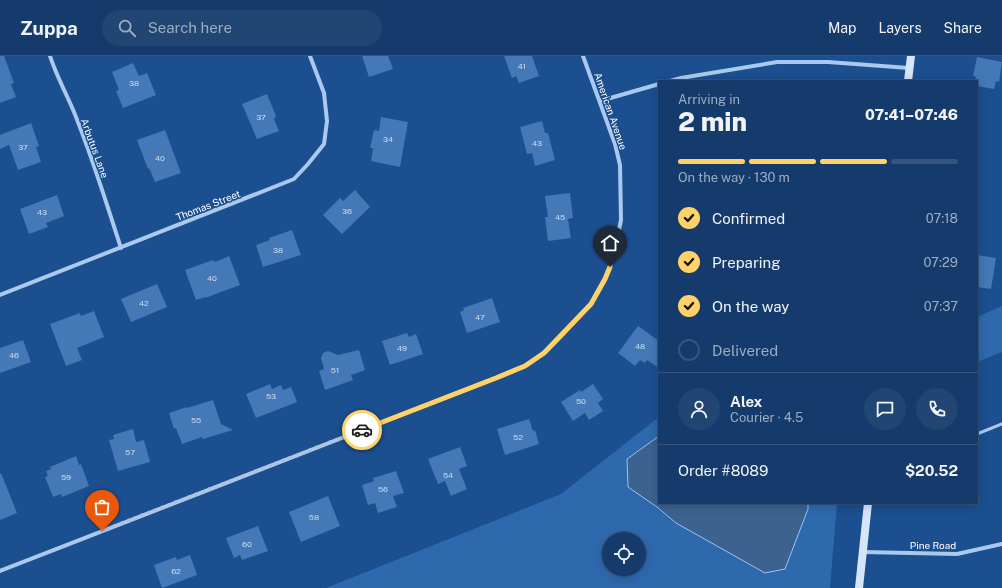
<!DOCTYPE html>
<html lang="en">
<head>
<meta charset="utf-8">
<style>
  body { margin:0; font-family:"Public Sans",sans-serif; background:#214673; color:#f1f3f6; height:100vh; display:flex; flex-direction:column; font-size:15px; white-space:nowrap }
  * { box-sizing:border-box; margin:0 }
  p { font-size:13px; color:#9dadc1 }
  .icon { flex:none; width:22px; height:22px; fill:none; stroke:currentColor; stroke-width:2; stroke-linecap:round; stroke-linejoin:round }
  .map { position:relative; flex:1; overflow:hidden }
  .side { position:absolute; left:658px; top:24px; width:320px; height:424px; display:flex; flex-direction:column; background:#143b6b; border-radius:0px; box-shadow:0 2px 10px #0003,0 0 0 1px #33557e }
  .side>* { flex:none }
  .buttons { position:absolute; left:602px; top:476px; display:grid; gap:8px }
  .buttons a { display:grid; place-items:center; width:44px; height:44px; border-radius:50%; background:#143b6b; box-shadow:0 2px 10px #0003,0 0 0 1px #33557e; font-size:20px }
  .pin { position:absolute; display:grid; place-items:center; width:34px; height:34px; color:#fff; margin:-41px -17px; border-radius:50% 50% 50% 0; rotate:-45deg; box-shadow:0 0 4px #0007 }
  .pin .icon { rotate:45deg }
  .courier { position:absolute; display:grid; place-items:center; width:40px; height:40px; margin:-20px; border:3px solid #ffd166; border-radius:50%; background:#fff; color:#222; box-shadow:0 1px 5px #0007 }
  .overview em { font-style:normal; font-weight:800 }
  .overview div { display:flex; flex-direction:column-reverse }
  .overview { display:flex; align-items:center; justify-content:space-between; height:68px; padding:0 20px }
  h1 { font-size:26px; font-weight:800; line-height:30px }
  .bar { display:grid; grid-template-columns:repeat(4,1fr); gap:6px 4px; align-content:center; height:48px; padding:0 20px }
  .bar i { height:5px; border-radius:3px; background:#33557e }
  .bar .active { background:#ffd166 }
  .bar p { grid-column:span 4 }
  .line { display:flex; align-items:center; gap:10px; padding:0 20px; border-top:1px solid #33557e }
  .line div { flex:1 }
  .round { display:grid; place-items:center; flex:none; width:42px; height:42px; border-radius:21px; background:#214673 }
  ol { padding:0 20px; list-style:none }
  li { display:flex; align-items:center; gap:12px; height:44px }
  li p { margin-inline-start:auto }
  li .icon { padding:4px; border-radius:50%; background:#ffd166; color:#111; stroke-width:4 }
  li:last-child { color:#9dadc1 }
  li i { width:22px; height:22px; border:2px solid #33557e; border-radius:50% }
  header { display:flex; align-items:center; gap:24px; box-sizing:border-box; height:56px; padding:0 20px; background:#143b6b; border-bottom:1px solid #33557e }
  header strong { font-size:19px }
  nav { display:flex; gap:22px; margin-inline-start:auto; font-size:14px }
  .search { width:280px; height:36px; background:#214673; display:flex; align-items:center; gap:10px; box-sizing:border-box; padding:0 14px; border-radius:22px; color:#9dadc1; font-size:15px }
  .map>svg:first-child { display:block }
</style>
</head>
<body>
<header>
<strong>Zuppa</strong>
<div class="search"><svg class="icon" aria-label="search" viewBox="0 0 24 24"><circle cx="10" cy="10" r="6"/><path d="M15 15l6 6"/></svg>Search here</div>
<nav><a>Map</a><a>Layers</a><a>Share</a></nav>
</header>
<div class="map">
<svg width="1002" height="532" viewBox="0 0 1002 532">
  <rect width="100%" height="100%" fill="#1b4f8f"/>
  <!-- green -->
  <path fill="#2e69ad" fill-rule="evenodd" d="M1002,250V296L977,306V261Z
    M659,361V380L627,403L657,451L676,467L785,513L808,453V447H837L830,532H326L561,438ZM609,483H639V513H609Z"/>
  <!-- water -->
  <path fill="#3c6290" stroke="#9cc4f0" d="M659,380V447H808V453L785,513L765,517L676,467L657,451L628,431L627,403Z"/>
  <!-- building -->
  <path fill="#4478b7" d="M0,0H4L14,27L11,28L16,41L0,47Z
    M362,0H388L393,13L369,21Z
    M504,0H532L539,20L519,27L516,20L512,22Z
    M977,1L1002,6L999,26L996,25L994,33L977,30V25H975L976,21L973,20Z
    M133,7L139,20L147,17L156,39L123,52L116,35L119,34L112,16Z
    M267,38L276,60L274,63L279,75L257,83L242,48Z
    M381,61L408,66L400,111L371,105L373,92H370L374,74L379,75Z
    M542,65L545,77H548L555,104L535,110L532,97L527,98L520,71Z
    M31,67L39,90L36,91L41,106L18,114L9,89L0,93V79Z
    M165,74L181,117L155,126L149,112L148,113L137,84Z
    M355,134L370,151L342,178L323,159L340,142L343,145Z
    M570,137L573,162L568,163L571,182L548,185L545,161H548L545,140Z
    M57,139L64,160L46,167L48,171L29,178L20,153Z
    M292,174L301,199L263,211L256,189L270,184L269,182Z
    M977,199L996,202L991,233L977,231Z
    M229,200L240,229L205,242V241L196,244L185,214L213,204L215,206Z
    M157,228L167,251L131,266L121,243Z
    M492,242L500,266L467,277L460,256L464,254L463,252Z
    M94,255L104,281L77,292L82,304L66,310L50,268L80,257L81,260Z
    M638,270L659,285V312L647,304L645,307L640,304L635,310L618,297Z
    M407,277L409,281L416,278L423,298L390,309L382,285Z
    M23,284L31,306L0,317V292Z
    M359,294L365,314L351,319L353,324L325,334L319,315L324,313L321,302L323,297L328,295L338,299Z
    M270,328L272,333L281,329L283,334L291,331L297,346L256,362L246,338Z
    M593,328L603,343L598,347L603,355L589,364L585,357L573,365L561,346L580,334L581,336Z
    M213,344L221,368L233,374L203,383L202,381L182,388L176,372L174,373L169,357L187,351V352Z
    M529,363L533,375L535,374L539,388L505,399L497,373Z
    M133,373L136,386L144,384L150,406L118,415L109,384L114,383L113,379Z
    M460,391L467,410L459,413L467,433L451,440L445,425L438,428L428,403Z
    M76,400L79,409L81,408L89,430L62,441L61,438L53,441L45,421L48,420L46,415L51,413L50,411Z
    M396,415L404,437L393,440L397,451L378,457L375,447L368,449L362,429L374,425L373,422Z
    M1,417L17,457L0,464V418Z
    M328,440L340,470L301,486L289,456Z
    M258,470L268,495L242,504L240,499L234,502L226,482Z
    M190,499L197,519L162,532L154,509L176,501L177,504Z"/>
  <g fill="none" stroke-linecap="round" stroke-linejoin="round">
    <!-- lane -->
    <path stroke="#a9c9ee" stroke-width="3" d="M977,378L1002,368"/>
    <!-- street -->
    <path stroke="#a9c9ee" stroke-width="4" d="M50,0C56,19 66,37 74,56C92,100 106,146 121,192
      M670,25L681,22L777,6H828L909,12
      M600,45L659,28
      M0,239L294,123L308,108L324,88L327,65L324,37L310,0
      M863,496L957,498L1002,488
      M0,515L496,322L525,310L544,297L564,277L591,248L605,223L614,199L621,164L620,109L615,88L583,0"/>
    <!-- secondary -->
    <path stroke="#d6e6fa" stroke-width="8" d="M908,25L911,0
      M859,532L868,447"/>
  </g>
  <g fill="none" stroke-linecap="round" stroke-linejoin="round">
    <!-- done -->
    <path stroke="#afc1d8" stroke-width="4" stroke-dasharray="0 7.2" d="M102,475L362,374"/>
    <!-- route -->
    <path stroke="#ffd166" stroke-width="5" d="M362,374L496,322L525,310L544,297L591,248L605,223L610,211"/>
  </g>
  <g text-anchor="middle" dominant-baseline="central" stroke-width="3" stroke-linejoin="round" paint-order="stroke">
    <!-- number labels -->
    <g font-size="8" fill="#d0dded">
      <text x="522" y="10">41</text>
      <text x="134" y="27">38</text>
      <text x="261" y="61">37</text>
      <text x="388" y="83">34</text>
      <text x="537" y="87">43</text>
      <text x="23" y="91">37</text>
      <text x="160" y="102">40</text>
      <text x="347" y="155">36</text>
      <text x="42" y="156">43</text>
      <text x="560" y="161">45</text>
      <text x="278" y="194">38</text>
      <text x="212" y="222">40</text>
      <text x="144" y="247">42</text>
      <text x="480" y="261">47</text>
      <text x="640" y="290">48</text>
      <text x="402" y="292">49</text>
      <text x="14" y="299">46</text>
      <text x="335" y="314">51</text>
      <text x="271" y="340">53</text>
      <text x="581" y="345">50</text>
      <text x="196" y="364">55</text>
      <text x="518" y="381">52</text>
      <text x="130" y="396">57</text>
      <text x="448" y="419">54</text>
      <text x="66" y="421">59</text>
      <text x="383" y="433">56</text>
      <text x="314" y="461">58</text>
      <text x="247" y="488">60</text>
      <text x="176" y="515">62</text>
    </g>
    <!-- street labels -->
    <g font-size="10" fill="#fff" stroke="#1b4f8f">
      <text transform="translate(611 55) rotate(71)">American Avenue</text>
      <text transform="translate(95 92) rotate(70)">Arbutus Lane</text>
      <text transform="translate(208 149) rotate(-21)">Thomas Street</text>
      <text x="933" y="489">Pine Road</text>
    </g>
  </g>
</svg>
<div class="buttons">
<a><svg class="icon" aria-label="locate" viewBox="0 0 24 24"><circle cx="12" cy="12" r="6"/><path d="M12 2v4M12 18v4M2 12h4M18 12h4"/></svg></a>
</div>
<div class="pin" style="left:102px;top:475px;background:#ea580c"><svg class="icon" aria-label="bag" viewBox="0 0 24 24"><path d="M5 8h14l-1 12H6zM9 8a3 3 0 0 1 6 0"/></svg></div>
<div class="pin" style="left:610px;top:211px;background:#1f2937"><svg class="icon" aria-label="home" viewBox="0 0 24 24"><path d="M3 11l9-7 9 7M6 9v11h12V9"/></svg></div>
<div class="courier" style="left:362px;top:374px"><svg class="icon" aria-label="car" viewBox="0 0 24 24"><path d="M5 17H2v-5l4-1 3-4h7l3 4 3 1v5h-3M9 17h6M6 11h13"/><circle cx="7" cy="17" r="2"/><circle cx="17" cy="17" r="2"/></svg></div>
<section class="side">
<div class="overview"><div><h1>2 min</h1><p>Arriving in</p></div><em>07:41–07:46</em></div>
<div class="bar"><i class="active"></i><i class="active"></i><i class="active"></i><i></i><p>On the way · 130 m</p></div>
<ol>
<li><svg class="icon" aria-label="check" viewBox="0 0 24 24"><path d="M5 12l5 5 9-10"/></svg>Confirmed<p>07:18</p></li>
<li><svg class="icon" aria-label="check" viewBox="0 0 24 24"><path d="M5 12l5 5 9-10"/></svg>Preparing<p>07:29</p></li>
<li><svg class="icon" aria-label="check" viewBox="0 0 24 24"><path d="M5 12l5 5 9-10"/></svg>On the way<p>07:37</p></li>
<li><i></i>Delivered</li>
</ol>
<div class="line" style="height:72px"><a class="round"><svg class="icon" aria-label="person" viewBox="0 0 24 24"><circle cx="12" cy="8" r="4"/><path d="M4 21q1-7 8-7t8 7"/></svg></a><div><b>Alex</b><p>Courier · 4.5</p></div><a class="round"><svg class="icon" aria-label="chat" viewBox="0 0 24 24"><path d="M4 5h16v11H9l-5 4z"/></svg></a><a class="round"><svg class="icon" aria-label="phone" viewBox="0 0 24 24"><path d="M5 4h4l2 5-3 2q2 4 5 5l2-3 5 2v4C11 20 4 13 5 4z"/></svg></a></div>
<div class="line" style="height:52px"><div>Order #8089</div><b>$20.52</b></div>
</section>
</div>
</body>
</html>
